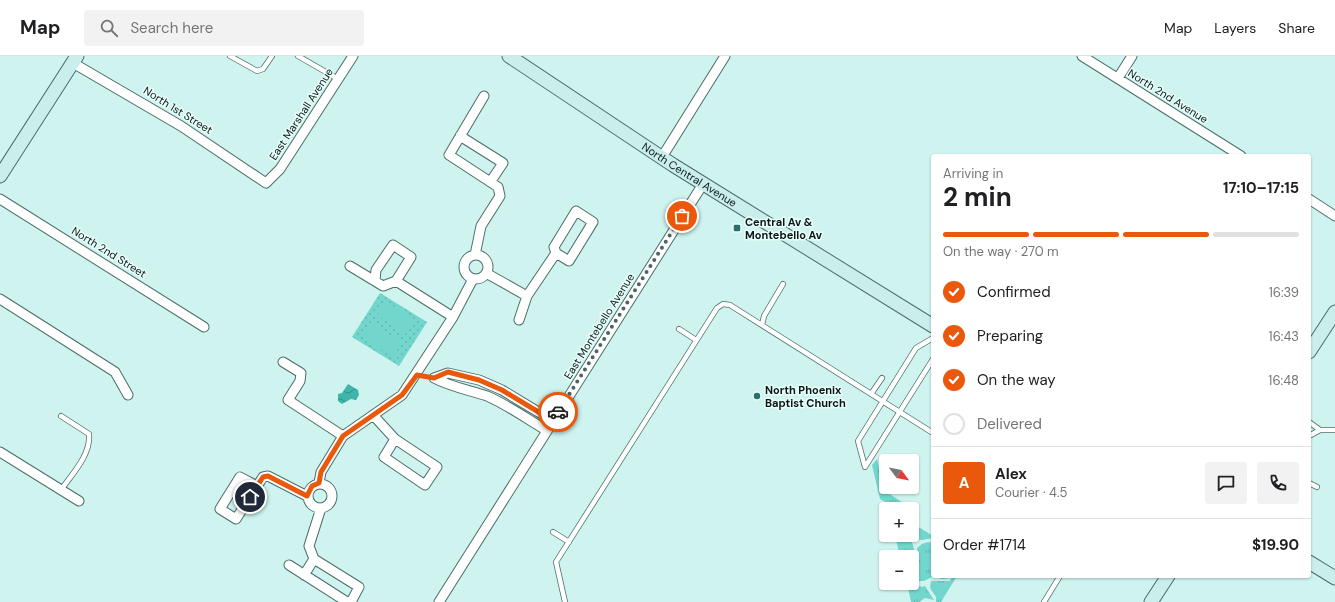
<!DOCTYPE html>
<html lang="en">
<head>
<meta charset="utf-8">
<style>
  body { margin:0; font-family:"DM Sans",sans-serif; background:#f2f2f2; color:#202124; height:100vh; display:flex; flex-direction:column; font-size:15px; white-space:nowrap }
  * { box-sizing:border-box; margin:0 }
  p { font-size:13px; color:#757577 }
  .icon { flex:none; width:22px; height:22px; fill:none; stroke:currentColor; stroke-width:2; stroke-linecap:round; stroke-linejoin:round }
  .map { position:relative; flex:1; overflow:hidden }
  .side { position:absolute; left:931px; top:98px; width:380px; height:424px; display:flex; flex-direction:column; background:#fff; border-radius:4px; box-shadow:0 1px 3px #0004 }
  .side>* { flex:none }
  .needle { width:26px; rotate:122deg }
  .tools { position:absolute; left:879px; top:398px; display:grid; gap:8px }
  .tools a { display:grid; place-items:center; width:40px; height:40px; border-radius:4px; background:#fff; box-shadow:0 1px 3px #0004; font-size:20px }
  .pin { position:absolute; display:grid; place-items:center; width:34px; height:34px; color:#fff; margin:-17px; border:2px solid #fff; border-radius:50%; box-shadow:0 1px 4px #0007 }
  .courier { position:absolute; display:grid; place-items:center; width:40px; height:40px; margin:-20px; border:3px solid #ea580c; border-radius:50%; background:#fff; color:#222; box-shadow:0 1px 5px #0007 }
  .summary em { font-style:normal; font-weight:700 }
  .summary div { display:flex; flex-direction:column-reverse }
  .summary { display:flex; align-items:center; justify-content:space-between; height:68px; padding:0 12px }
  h1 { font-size:26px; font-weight:700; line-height:30px }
  .bar { display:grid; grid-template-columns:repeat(4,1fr); gap:6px 4px; align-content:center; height:48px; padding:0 12px }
  .bar i { height:5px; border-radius:3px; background:#e0e0e0 }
  .bar .current { background:#ea580c }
  .bar p { grid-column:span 4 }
  .line { display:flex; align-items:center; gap:10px; padding:0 12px; border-top:1px solid #e0e0e0 }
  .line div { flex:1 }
  .round { display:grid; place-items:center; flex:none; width:42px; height:42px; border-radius:4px; background:#f2f2f2 }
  ol { padding:0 12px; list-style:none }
  li { display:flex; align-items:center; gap:12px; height:44px }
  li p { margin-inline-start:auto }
  li .icon { padding:4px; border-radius:50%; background:#ea580c; color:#fff; stroke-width:4 }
  li:last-child { color:#757577 }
  li i { width:22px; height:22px; border:2px solid #e0e0e0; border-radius:50% }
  header { display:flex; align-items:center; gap:24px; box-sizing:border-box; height:56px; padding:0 20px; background:#fff; border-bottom:1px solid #e0e0e0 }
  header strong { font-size:19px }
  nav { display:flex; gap:22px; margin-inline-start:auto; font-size:14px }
  .search { width:280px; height:36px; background:#f2f2f2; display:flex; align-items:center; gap:10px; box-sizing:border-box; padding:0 14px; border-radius:4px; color:#757577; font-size:15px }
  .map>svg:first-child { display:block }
</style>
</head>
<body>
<header>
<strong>Map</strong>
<div class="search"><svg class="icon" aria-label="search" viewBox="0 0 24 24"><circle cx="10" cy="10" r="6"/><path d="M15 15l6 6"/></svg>Search here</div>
<nav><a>Map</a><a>Layers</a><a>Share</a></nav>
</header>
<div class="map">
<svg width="1335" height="546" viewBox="0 0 1335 546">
  <defs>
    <pattern id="grass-tufts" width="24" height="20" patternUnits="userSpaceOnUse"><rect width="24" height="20" fill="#72d6cd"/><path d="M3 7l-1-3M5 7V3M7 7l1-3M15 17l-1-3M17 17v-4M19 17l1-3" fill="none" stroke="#61b7af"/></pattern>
    <pattern id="park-dots" width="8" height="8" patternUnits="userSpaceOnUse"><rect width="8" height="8" fill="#72d6cd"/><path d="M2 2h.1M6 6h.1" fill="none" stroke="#61b7af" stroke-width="1.8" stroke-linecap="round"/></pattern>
    <pattern id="water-waves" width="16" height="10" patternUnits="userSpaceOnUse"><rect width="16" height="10" fill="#40b5ab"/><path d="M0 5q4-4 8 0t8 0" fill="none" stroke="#34928a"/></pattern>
  </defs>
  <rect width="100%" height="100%" fill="#cff4f0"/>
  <!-- grass -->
  <path fill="url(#grass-tufts)" d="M877,403L885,435L902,446V448L895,452L880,443L872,409Z
    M912,467L933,480V482L922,484L914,483L912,479Z
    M895,479H909C914,490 917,499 912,510V501H900Z
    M928,486L933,487V520H949V522L942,523L934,520L924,525H915C908,518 916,511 917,502C918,499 917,495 917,492L922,488Z
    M952,520H957L941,546H936V541L930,532L931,525H950Z
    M912,526L922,531L925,530L934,544L925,542L919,546H911L907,527Z"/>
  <!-- park -->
  <path fill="url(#park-dots)" d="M380,237L427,266L399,310L352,281Z"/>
  <!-- pitch -->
  <path fill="#72d6cd" d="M386,245L416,264L407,278L377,259Z
    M372,268L402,286L393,301L363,282Z"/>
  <!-- water -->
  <path fill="url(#water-waves)" d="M348,328L358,334L359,339L356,344L351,343L342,348L338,345V338L342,337Z"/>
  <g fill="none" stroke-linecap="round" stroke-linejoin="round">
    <defs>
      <path id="service" d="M230,0L257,15L263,13L272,0
        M298,0L338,23
        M762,269L764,260L783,228
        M679,273L696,284
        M933,282L916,292L858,385L865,411L933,303
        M871,338L882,322
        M61,360L89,378C91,399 72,418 61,434
        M1309,366L1320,374
        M1309,380L1320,374H1335
        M1309,427L1317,431
        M553,476L569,486
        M565,546L556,506L717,252L723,248L730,249L933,377
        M1044,546L1060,520"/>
      <path id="minor" d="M1082,0L1241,100
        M73,7L181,70L266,127L280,113L353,0
        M1118,22L1132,0
        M460,80L503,107L491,125
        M662,101L725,0
        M0,143L204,271
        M1309,143L1335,160
        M464 211a12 12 0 1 1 24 0a12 12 0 1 1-24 0Z
        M475,199L481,170L500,140L498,131L449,99L484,40
        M350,210L383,230L396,225
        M486,217L527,240L519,264
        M375,224L376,214L393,189L411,201L396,225L453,261
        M527,240L556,197L554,191L576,155L593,166L569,205L556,197
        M0,243L115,316L128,339
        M283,306L301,317L300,325L288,344L343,380
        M373,359L395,383L437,411L425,429L384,401L395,383
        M546,374C527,363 508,349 487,340C469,334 451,331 434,322L448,317L479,324L502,334L545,360L553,363
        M0,396L79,445
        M319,427L321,416L343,380L402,339L453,261L473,223
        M308 440a12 12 0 1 1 24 0a12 12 0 1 1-24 0Z
        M257,430L240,421L220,453L236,463L263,421L268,420L307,440
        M321,452L309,490L314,503L359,531L351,546
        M289,509L347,546
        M304,519L314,503
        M439,546L703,128"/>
      <g id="secondary">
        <path id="s1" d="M509,0L673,109L933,270"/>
        <path d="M0,120L77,0"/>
        <path d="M1309,296L1335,256"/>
        <path d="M1309,506L1335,522"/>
        <path d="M1151,546L1168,520"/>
      </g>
    </defs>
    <!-- service casing -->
    <use href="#service" stroke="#4b6d69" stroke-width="6"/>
    <!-- minor casing -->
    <use href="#minor" stroke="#4b6d69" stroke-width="11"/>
    <!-- secondary casing -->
    <use href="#secondary" stroke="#4b6d69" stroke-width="15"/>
    <!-- service -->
    <use href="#service" stroke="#fff" stroke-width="4.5"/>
    <!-- minor -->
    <use href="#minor" stroke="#fff" stroke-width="9"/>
    <!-- secondary -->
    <use href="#secondary" stroke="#c9eeeb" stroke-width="13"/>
  </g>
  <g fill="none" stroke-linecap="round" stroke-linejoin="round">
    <!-- done -->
    <path stroke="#4e6462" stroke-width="4" stroke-dasharray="0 7.2" d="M558,356L682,160"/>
    <!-- route -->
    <path stroke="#ea580c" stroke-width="5" d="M250,441L263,421L268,420L307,440L312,430L319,427L321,416L343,380L402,339L417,319L434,322L448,316L479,324L502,334L545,360L553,363L558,356"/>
  </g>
  <!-- markers -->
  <g fill="#28716b" stroke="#e8fefb" stroke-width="1.5">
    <rect x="733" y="168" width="8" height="8" rx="2"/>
    <circle cx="757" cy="340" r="4"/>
  </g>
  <g text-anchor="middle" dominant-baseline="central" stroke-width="3" stroke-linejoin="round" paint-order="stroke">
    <!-- street labels -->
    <g font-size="11" fill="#091615" stroke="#e8fefb">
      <text transform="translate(1168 40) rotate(32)">North 2nd Avenue</text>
      <text transform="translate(178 54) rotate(32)">North 1st Street</text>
      <text transform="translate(301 58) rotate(-57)">East Marshall Avenue</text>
      <text stroke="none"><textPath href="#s1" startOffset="216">North Central Avenue</textPath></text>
      <text transform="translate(109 196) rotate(32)">North 2nd Street</text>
      <text transform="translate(599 270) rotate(-58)">East Montebello Avenue</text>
    </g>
    <!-- poi labels -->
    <g font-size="11" font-weight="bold" fill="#091615" stroke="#e8fefb" text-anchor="start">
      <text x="745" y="166">Central Av &amp;<tspan x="745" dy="13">Montebello Av</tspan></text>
      <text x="765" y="334">North Phoenix<tspan x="765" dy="13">Baptist Church</tspan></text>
    </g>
  </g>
</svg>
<div class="tools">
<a><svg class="needle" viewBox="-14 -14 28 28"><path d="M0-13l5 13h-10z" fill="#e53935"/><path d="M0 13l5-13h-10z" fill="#757577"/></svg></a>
<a>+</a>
<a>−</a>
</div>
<div class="pin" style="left:682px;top:160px;background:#ea580c"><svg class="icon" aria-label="bag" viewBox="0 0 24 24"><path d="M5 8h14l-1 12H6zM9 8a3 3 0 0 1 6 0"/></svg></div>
<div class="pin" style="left:250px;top:441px;background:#1f2937"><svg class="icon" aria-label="home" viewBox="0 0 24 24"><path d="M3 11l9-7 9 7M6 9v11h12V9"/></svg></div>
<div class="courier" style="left:558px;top:356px"><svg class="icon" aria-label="car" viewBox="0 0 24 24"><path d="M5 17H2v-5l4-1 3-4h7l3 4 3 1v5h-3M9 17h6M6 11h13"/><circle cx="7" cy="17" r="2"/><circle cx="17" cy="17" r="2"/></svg></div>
<section class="side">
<div class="summary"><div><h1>2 min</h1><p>Arriving in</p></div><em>17:10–17:15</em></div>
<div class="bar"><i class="current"></i><i class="current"></i><i class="current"></i><i></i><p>On the way · 270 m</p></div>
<ol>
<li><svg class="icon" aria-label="check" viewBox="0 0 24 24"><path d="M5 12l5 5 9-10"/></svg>Confirmed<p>16:39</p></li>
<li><svg class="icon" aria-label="check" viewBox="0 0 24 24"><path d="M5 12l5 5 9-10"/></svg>Preparing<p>16:43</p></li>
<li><svg class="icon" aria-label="check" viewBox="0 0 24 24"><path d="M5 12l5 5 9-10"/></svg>On the way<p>16:48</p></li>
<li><i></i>Delivered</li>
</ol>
<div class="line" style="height:72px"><b class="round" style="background:#ea580c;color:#fff">A</b><div><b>Alex</b><p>Courier · 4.5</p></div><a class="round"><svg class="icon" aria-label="chat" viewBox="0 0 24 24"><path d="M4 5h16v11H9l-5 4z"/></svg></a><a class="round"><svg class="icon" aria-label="phone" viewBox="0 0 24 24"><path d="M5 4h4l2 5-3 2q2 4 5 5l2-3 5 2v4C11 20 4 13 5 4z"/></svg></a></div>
<div class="line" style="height:52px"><div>Order #1714</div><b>$19.90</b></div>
</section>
</div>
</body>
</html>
